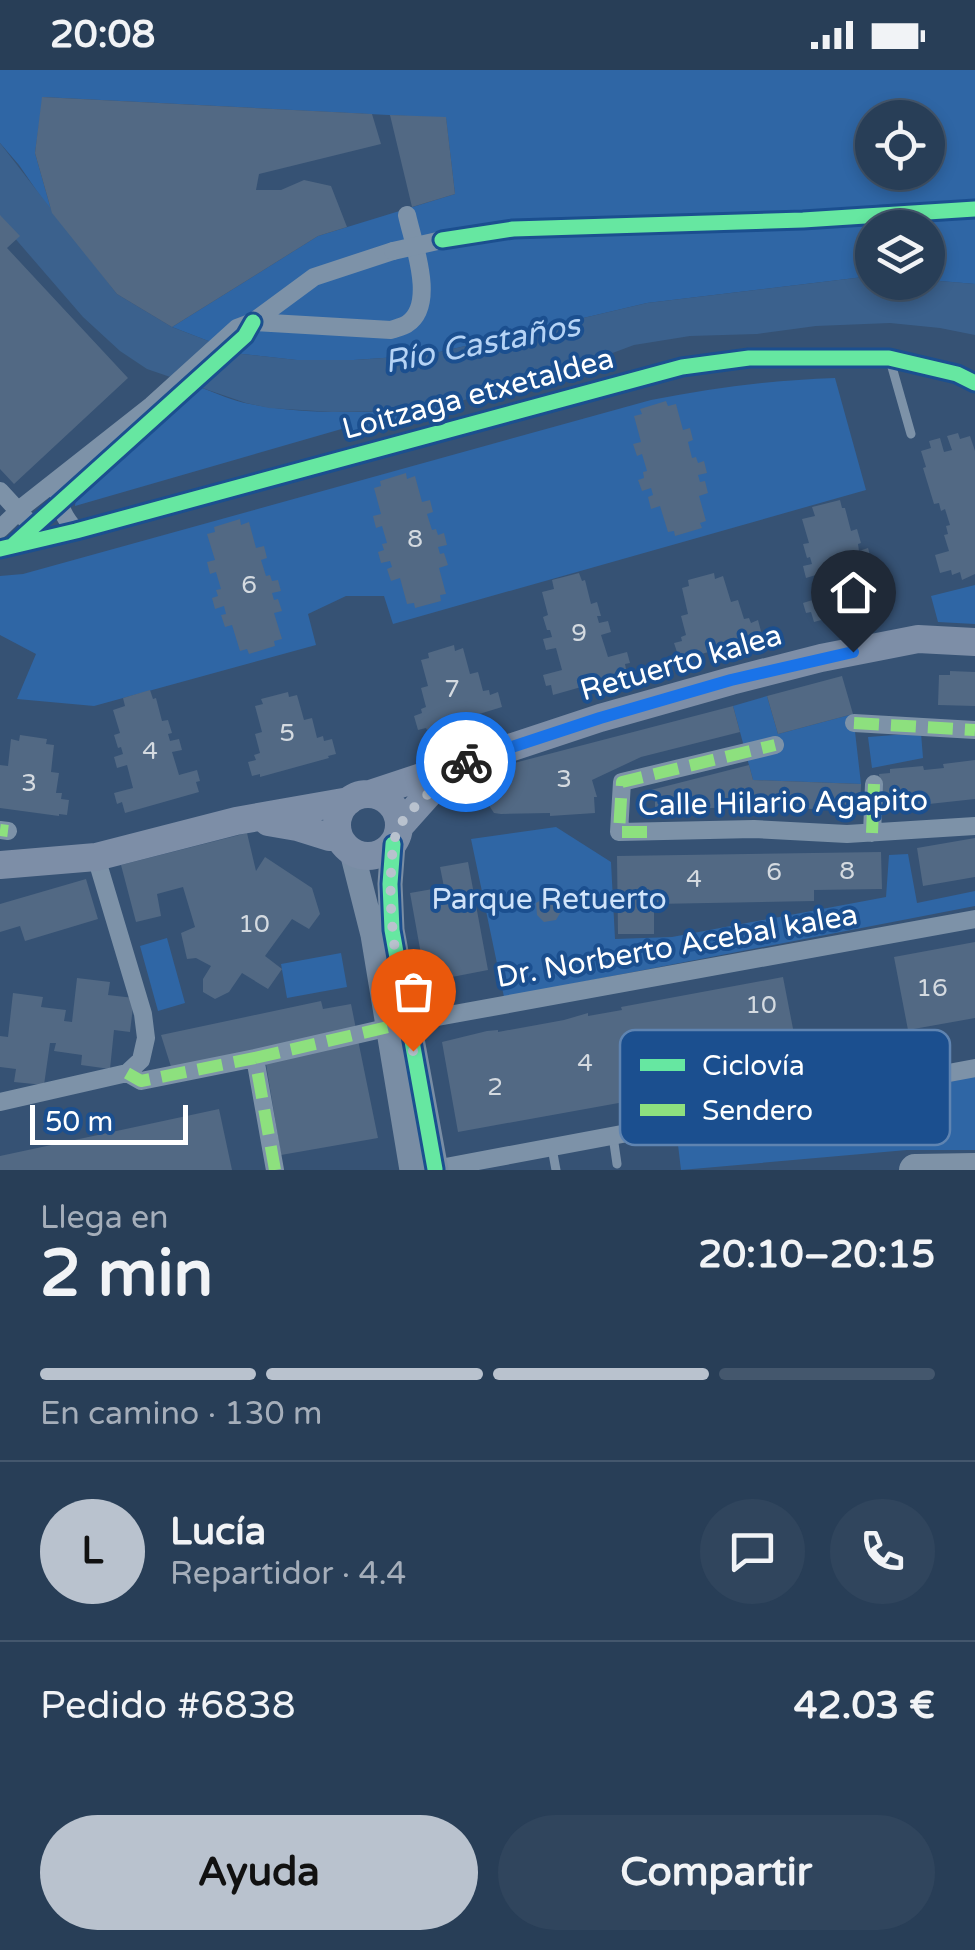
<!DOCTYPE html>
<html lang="es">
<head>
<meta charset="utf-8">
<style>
  body { margin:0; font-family:"Varela Round",sans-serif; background:#30455d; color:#f1f3f6; height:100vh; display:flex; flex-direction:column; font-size:38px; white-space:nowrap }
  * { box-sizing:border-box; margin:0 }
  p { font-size:32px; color:#a5aeba }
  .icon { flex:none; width:55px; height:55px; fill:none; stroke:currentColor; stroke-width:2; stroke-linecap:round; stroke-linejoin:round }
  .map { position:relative; height:1100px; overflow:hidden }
  .details { display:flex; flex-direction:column; background:#283e57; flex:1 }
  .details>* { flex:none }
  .buttons { position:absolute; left:855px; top:30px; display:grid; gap:20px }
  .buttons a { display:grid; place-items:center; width:90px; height:90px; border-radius:50%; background:#283e57; box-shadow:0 5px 15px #0003,0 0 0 2px #44576d; font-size:50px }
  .scale { position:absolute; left:30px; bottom:25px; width:158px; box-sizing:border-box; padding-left:10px; border:5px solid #fff; border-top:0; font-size:28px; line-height:35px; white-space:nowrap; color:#fff; -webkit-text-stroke:8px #1b4f8f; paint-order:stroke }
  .pin { position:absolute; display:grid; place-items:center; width:85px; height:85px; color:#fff; margin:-102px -42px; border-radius:50% 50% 50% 0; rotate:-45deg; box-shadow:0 0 10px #0007 }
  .pin .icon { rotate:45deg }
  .courier { position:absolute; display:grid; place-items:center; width:100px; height:100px; margin:-50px; border:8px solid #1a73e8; border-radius:50%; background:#fff; color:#222; box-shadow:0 2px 12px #0007 }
  .headline em { font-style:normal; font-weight:700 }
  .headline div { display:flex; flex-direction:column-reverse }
  .headline { display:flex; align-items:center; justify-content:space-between; height:170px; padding:0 40px }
  h1 { font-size:65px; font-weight:700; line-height:75px }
  .bar { display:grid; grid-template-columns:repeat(4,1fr); gap:15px 10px; align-content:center; height:120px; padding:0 40px }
  .bar i { height:12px; border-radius:8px; background:#44576d }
  .bar .selected { background:#b9c2ce }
  .bar p { grid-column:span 4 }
  .line { display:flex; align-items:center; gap:25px; padding:0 40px; border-top:2px solid #44576d }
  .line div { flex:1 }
  .round { display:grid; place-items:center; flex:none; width:105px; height:105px; border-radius:52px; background:#30455d }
  .action { display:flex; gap:20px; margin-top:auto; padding:20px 40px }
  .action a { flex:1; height:115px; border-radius:60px; background:#b9c2ce; color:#111; font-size:40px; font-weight:700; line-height:115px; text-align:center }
  .action a+a { background:#30455d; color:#f1f3f6 }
  .status { display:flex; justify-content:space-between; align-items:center; height:70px; padding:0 50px; background:#283e57; direction:ltr }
  .status svg { height:28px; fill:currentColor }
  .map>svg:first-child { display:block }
</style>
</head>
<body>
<div class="status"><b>20:08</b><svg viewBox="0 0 49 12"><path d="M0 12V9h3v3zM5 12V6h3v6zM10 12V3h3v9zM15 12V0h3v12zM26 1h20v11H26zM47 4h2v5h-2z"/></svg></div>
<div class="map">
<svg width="975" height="1100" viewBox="0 0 975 1100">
  <rect width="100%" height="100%" fill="#365274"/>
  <!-- green -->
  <path fill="#2f66a5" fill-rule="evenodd" d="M0,0H975V214L928,210V158H872V206L647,233L427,285L354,290H296L242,284L172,257L318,166L455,124L446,48L43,27L35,83L52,143L19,95L0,73ZM872,48H928V102H872Z
    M835,308L866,420L393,554L384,526H346L308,544L316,575L94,636L17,629L36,584L0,565V506L23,504L651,330C713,318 773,310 835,308Z
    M199,317C216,323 233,331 250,334C295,343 344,343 389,341C416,340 440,333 466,337L356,366L345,358L75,436L76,427Z
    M975,515V554L938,552L931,526Z
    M767,626L778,664L853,644L861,714L753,710L733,636Z
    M921,663L923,688L872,698L868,667Z
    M556,757L611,792L615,869L672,867L886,827L889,785L908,784L917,833L975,821V836L504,927L471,769Z
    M167,868L185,933L158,941L140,876Z
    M341,883L347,917L287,928L281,894Z
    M975,1003V1080H907L681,1100L676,1058Z"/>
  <!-- water -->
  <path fill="#3b618d" d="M0,73L117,224L172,257L242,284L297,290H354L427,285L647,233L872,206V212H928V210L975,214V265L940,258L890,253L816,256L757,264L690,266L634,275L540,310L449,334L391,341L332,342L269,338L246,333L147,299L120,281L83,247L0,151Z"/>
  <!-- building -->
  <path fill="#526984" d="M42,27L372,44L381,74L259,104L256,120H281L304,110L331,116L347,157L318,166L172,257L117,224L52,143L35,83Z
    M390,45L446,47L455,124L412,137Z
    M0,145L20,166L7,178L128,308L14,414L0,399Z
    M666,331L668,336L676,334L683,360L690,358L693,370L688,372L692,388L696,387L698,393L704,391L707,403L698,405L700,412L705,411L708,423L699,426L706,451L700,453L702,458L675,466L674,461L668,462L660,436L651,439L648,427L653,425L651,418L642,421L638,410L644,408L643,402L647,401L642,384L637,386L633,374L641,372L634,346L642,344L640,339Z
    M958,363L960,369L970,366L975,381V504L962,510L960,502L952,505L951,500L940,503L935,485L949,481L944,465L948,464L946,456L950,455L945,439L941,441L939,433L934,434L923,398L926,397L921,381L931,378L929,371L940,368L944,382L952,380L947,366Z
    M406,403L407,409L415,406L422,432L430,430L433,442L427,444L432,460L436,459L438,465L444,463L447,475L438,477L440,484L444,483L448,495L439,498L446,524L440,525L441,531L415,538L414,533L407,534L400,508L391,511L387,499L392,497L390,491L381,493L378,482L384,480L382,474L387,473L382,456L376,458L373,446L381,444L374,418L381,416L380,411Z
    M840,430L842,438H845L851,461L857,459L861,473L858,474L859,481L868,478L871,489L862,492L868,515L887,509L890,520L885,522L888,532L814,552L811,542L806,543L803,533L822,527L816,505L806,508L803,496L812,494L810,487L807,488L803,474L809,473L802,449L815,446L812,437Z
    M240,449L241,455L249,452L256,478L264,476L267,488L261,490L266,506L270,505L272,511L278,510L281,521L272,523L274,530L278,529L282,541L274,543L282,569L274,571L275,576L249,584L247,579L240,581L232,555L225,557L221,545L226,544L224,536L215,539L212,528L218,526L216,520L221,519L216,502L210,504L207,492L215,490L207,464L215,462L214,457Z
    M579,503L582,511L585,510L591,534L597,532L601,546H597L599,553L608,551L611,562L601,565L608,587L627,582L630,593L625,594L627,604L553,625L551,615L546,616L543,605L562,600L556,578L546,580L543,569L552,567L550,560H547L543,547L548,545L542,522L554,519L552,510Z
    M714,503L715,509L723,506L731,532L738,530L744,549L749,548L751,553L758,550L762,565L755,567V569L687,588L686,586L679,588L674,573L682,571L681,567L686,565L681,546L688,544L682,518L689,516L688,510Z
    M454,575L455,581L463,578L470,604L478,602L483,621L489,620L490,625L498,622L502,637L427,660L426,658L418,660L414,646L422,643L421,639L426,637L421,618L428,616L421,590L429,588L428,583Z
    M950,601L975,602V636L938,635L939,605H950Z
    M842,606L853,644L778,664L767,626Z
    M150,620L153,629L156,628L162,651L168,650L172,663L168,664L170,671L179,669L182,680L172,682L179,705L197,700L200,711L196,712L199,722L125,743L122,732L117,734L114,723L133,718L127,695L117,698L114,687L123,684L121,677L118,678L114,665L120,663L113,640L125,636L123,628Z
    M288,622L289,627L297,625L304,650L312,648L317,668L323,666L324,671L332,669L336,684L328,686L329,688L260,707V704L252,706L248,692L256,690L254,685L260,683L255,664L262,662L255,636L263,634L261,629Z
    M733,636L740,662L641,687L592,710L597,727H594L595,743L550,746V743L501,744L494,743L490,737L487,708L491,700L495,698Z
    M20,665L47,669L46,674L54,675L51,702L59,703L56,723H62L61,729L69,730L67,745L59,744V746L0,738V695L8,696L11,669L19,671Z
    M975,690V729L883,739L879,704L890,703V699L923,696L924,700L944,698L943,694Z
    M749,695L753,710L861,714L860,741L765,737L655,739V731L653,730L651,720Z
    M247,763L256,801L265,787L312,818L320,844L309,859L292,849L265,886L282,899L268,919L242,903L229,922L215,929L203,922V909L211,896L196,888L187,889L181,863L195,857L183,817L157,824L161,846L136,852L121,795Z
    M975,768V807L923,816L917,778Z
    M881,782L882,819L814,820V831L654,834V864H618L617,786Z
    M468,792L488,900L426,912L410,823L444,817L440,797Z
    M86,809L98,849L25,871L20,856L0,862V834Z
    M546,827L557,830L562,840L556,850L544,852L537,845L536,833Z
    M975,872V948L908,960L894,887Z
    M783,907L801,1000L458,1062L442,972L487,961L498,960V962L564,950L588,943V946L622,940L621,937Z
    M77,908L110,912L108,925L134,928L130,962L114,960L110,999L81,995L82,985L54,981L56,973H50L44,1015L14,1012L16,999L0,997V966L8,967L13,923L43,927L41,937L66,940L64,951L72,952Z
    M321,931L323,939L351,934L357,964L172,1000L161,965Z
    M358,970L378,1068L281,1085L265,988Z
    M219,1039L232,1100H0V1086Z"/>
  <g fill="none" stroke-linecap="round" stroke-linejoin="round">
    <!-- lane -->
    <path stroke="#7d92a8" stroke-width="9" d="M890,290L911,364
      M613,1066L617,1094
      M552,1078L556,1100"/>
    <!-- street -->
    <path stroke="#7d92a8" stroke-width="18" d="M442,170L513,159L803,150L975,139
      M253,252L391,260C396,258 402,257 407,254C437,235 413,173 407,145
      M59,410C57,433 61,444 76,461
      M0,421L44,469
      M0,459L25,435L152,335L237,258L253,252L314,207L393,181
      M0,479L76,461L682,297L749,288H889L957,304L975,313
      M854,653L975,660
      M775,675L622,712L619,762L754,759L847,764L975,756
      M0,760L8,761
      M872,763L874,714
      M255,988L421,950L975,849
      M127,1003L141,1011L255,988L275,1100
      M0,1032L127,1003L141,990L146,968L143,944L96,787
      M435,1099L975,998"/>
    <!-- secondary -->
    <path stroke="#798da4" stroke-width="25" d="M393,774L390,814L392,860L436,1100
      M352,782L373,865L412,1100"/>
    <!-- primary -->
    <path stroke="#7d8ea7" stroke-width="28" d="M370,724L600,648L731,611L821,588L918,569L975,572
      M337 755a31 31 0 1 1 62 0a31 31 0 1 1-62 0Z
      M268,752L297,757L329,767L338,765
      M399,757L432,720L454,701
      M0,795L96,787L236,751L349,731"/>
    <!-- highway -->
    <path stroke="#7e92a7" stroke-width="32" d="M915,1100L975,1099"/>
    <!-- street-bridge -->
    <path stroke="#7d92a8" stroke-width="18" d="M393,181L442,170"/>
    <!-- quiet -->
    <path stroke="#8de07e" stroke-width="12" stroke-dasharray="25 12" stroke-linecap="butt" d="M854,653L975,660
      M0,760L8,761
      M647,762H619L622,712L775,675
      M872,763L874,714
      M255,988L388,957
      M127,1003L141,1011L255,988L275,1100"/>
    <defs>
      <path id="cycleway" d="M442,170L513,159L803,150L975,139
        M12,476L245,266L253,252
        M0,479L76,461L682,297L749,288H889L957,304L975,313
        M393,774L390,814L392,860L435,1099"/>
    </defs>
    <!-- cycleway casing -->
    <use href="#cycleway" stroke="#1b4f8f" stroke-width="21"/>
    <!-- cycleway -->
    <use href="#cycleway" stroke="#66e7a1" stroke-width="15"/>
  </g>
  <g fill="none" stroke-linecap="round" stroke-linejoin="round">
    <!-- done -->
    <path stroke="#b9c2ce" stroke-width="10" stroke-dasharray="0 18" d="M413,981C402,922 388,863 391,803C392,787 392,771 399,757C408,739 449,705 466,692"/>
    <!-- route -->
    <path stroke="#1a73e8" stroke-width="12" d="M466,692L600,648L731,610L853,582"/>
  </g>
  <g text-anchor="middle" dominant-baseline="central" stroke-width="8" stroke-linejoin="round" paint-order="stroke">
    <!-- number labels -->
    <g font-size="25" fill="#d4dae0">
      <text x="415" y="469">8</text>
      <text x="249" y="515">6</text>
      <text x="579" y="563">9</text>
      <text x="452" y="619">7</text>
      <text x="287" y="663">5</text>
      <text x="150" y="681">4</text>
      <text x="564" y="709">3</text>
      <text x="29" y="713">3</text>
      <text x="847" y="801">8</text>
      <text x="774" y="802">6</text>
      <text x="694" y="809">4</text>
      <text x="254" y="854">10</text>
      <text x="932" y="918">16</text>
      <text x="761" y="935">10</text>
      <text x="585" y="993">4</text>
      <text x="495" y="1017">2</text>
    </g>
    <!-- street labels -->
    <g font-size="30" fill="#fff" stroke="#1b4f8f">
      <text transform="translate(478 324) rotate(-15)">Loitzaga etxetaldea</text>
      <text transform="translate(681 593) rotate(-16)">Retuerto kalea</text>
      <text transform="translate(783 733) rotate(-1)">Calle Hilario Agapito</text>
      <text transform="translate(677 876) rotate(-10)">Dr. Norberto Acebal kalea</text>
    </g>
    <!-- park labels -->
    <g font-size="30" fill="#cfe3fa" stroke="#1b4f8f">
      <text x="549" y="829">Parque Retuerto</text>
    </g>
    <!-- water labels -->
    <g font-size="32" font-style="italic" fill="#b5d3f5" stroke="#1b4f8f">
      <text transform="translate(482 274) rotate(-11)">Río Castaños</text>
    </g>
  </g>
  <!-- legend -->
  <rect x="620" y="960" width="330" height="115" rx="15" fill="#1b4f8f" stroke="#5f84b1" stroke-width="2.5"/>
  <rect x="640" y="989" width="45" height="12" fill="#66e7a1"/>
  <rect x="640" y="1034" width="45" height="12" fill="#8de07e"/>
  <g font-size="28" fill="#fff">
    <text x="702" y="1005">Ciclovía</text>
    <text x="702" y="1050">Sendero</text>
  </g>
</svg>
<div class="buttons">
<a><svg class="icon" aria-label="locate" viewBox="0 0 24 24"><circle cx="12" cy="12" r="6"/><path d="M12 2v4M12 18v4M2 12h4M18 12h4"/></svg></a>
<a><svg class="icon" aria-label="layers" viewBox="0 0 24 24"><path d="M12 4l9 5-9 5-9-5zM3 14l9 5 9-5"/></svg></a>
</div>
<div class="scale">50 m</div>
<div class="pin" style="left:413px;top:981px;background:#ea580c"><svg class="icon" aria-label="bag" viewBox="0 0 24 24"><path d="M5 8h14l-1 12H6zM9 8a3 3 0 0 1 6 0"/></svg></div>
<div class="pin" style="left:853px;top:582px;background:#1f2937"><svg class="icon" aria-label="home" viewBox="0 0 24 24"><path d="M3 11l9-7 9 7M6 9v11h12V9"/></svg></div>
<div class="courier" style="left:466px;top:692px"><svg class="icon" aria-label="bike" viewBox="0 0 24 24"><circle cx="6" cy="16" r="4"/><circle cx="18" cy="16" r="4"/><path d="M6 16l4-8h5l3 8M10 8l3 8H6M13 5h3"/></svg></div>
</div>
<section class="details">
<div class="headline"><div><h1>2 min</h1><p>Llega en</p></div><em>20:10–20:15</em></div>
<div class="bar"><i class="selected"></i><i class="selected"></i><i class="selected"></i><i></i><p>En camino · 130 m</p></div>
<div class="line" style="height:180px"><b class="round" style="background:#b9c2ce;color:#111">L</b><div><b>Lucía</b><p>Repartidor · 4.4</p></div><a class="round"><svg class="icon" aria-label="chat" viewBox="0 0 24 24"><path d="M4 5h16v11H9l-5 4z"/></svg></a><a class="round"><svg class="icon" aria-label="phone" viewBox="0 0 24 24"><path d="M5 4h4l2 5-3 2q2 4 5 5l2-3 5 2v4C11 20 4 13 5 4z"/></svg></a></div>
<div class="line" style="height:130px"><div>Pedido #6838</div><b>42.03 €</b></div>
<div class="action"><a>Ayuda</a><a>Compartir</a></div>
</section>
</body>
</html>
